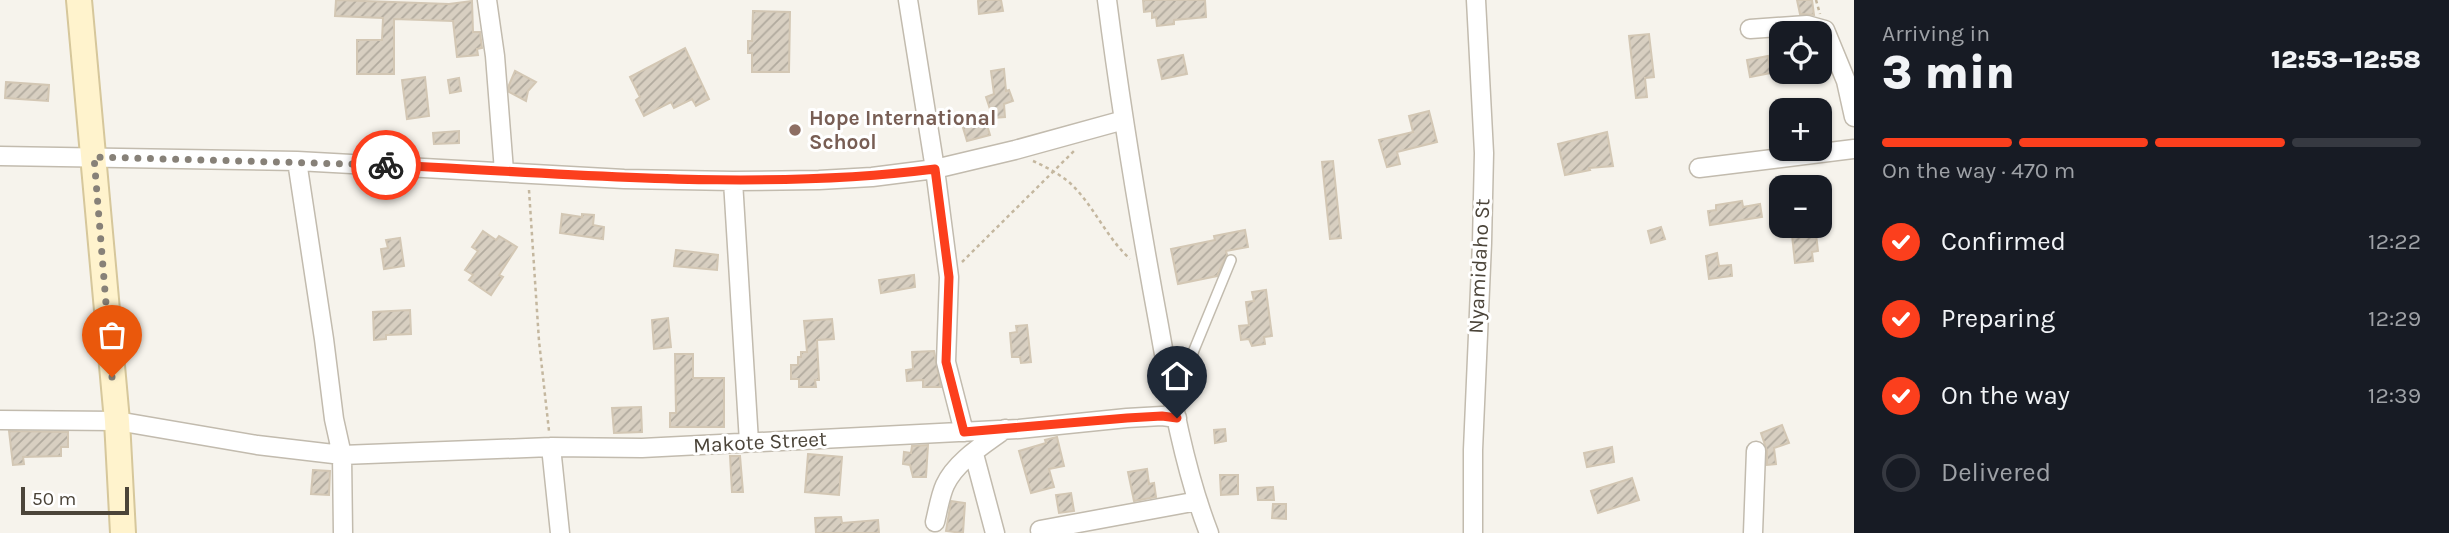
<!DOCTYPE html>
<html lang="en">
<head>
<meta charset="utf-8">
<style>
  body { margin:0; font-family:Karla,sans-serif; background:#242831; color:#f1f3f6; height:100vh; display:flex; flex-direction:column; font-size:26px; white-space:nowrap }
  * { box-sizing:border-box; margin:0 }
  p { font-size:23px; color:#9ea1a6 }
  .icon { flex:none; width:38px; height:38px; fill:none; stroke:currentColor; stroke-width:2; stroke-linecap:round; stroke-linejoin:round }
  .map { position:relative; flex:1; overflow:hidden }
  .side { display:flex; flex-direction:column; background:#171b24; width:595px }
  .side>* { flex:none }
  .tools { position:absolute; left:1769px; top:21px; display:grid; gap:14px }
  .tools a { display:grid; place-items:center; width:63px; height:63px; border-radius:14px; background:#171b24; box-shadow:0 2px 5px #0004; font-size:35px }
  .scale { position:absolute; left:21px; bottom:18px; width:108px; box-sizing:border-box; padding-left:7px; border:4px solid #4b4439; border-top:0; font-size:19px; line-height:24px; white-space:nowrap; color:#4b4439; -webkit-text-stroke:5px #fff; paint-order:stroke }
  .pin { position:absolute; display:grid; place-items:center; width:60px; height:60px; color:#fff; margin:-72px -30px; border-radius:50% 50% 50% 0; rotate:-45deg; box-shadow:0 0 7px #0007 }
  .pin .icon { rotate:45deg }
  .courier { position:absolute; display:grid; place-items:center; width:70px; height:70px; margin:-35px; border:5px solid #fc3f1d; border-radius:50%; background:#fff; color:#222; box-shadow:0 2px 9px #0007 }
  .head em { font-style:normal; font-weight:800 }
  .head div { display:flex; flex-direction:column-reverse }
  .head { display:flex; align-items:center; justify-content:space-between; height:119px; padding:0 28px }
  h1 { font-size:46px; font-weight:800; line-height:52px }
  .bar { display:grid; grid-template-columns:repeat(4,1fr); gap:10px 7px; align-content:center; height:84px; padding:0 28px }
  .bar i { height:9px; border-radius:5px; background:#363941 }
  .bar .active { background:#fc3f1d }
  .bar p { grid-column:span 4 }
  ol { padding:0 28px; list-style:none }
  li { display:flex; align-items:center; gap:21px; height:77px }
  li p { margin-inline-start:auto }
  li .icon { padding:7px; border-radius:50%; background:#fc3f1d; color:#fff; stroke-width:4 }
  li:last-child { color:#9ea1a6 }
  li i { width:38px; height:38px; border:4px solid #363941; border-radius:50% }
  main { display:flex; flex:1; min-height:0 }
  .map>svg:first-child { display:block }
</style>
</head>
<body>
<main>
<div class="map">
<svg width="1854" height="533" viewBox="0 0 1854 533">
  <defs>
    <pattern id="building-hatch" width="6" height="6" patternUnits="userSpaceOnUse" patternTransform="scale(1.75)"><rect width="6" height="6" fill="#d8cfc1"/><path d="M-1 1l2-2M0 6l6-6M5 7l2-2" fill="none" stroke="#b1aa9e"/></pattern>
  </defs>
  <rect width="100%" height="100%" fill="#f6f3ec"/>
  <!-- building -->
  <path fill="url(#building-hatch)" stroke="#d3c7b4" stroke-width="2" d="M336,0L449,4L472,1L473,32H480L482,48L477,49L478,55L457,57L453,21L394,19V74H357V40H382L383,18L335,16Z
    M985,0H1001L1003,11L979,14L978,1Z
    M1143,0H1205L1206,17L1174,20V24L1157,26L1156,17L1152,18V11L1144,12Z
    M1797,0H1812L1814,15L1800,14Z
    M753,11L790,12L789,72H752V53H748V41H752Z
    M1649,34L1654,77L1645,78L1647,97L1636,98L1629,36Z
    M685,48L709,99L696,106L692,99L674,108L671,102L644,116L636,100L640,97L630,77Z
    M1183,55L1187,74L1162,79L1158,60Z
    M1768,56L1771,73L1750,77L1747,60Z
    M1004,69L1006,91L1009,90L1013,101L1004,104L1005,117L993,118L986,97L994,94L991,71Z
    M515,71L536,82L528,91L526,101L509,92V85Z
    M425,77L429,116L407,119L402,80Z
    M459,78L461,91L450,93L448,80Z
    M6,82L49,85L48,101L5,98Z
    M1429,111L1437,142L1397,152L1400,164L1387,167L1379,140L1413,132L1409,116Z
    M984,115L990,135L967,141L961,121Z
    M459,131V143L434,144L433,133Z
    M1607,132L1613,166L1589,168L1590,170L1565,175L1558,144Z
    M1333,161L1341,238L1330,239L1322,162Z
    M1742,201L1743,207L1760,204L1762,217L1710,225L1708,211L1716,210V205Z
    M562,214L582,217V214L594,215L593,225L604,227L603,239L560,233Z
    M1791,226H1815L1818,251L1812,252L1813,261L1795,263Z
    M1661,227L1665,239L1651,243L1648,231Z
    M1245,230L1248,247L1226,251L1227,255L1217,276L1178,284L1171,249L1215,240L1214,236Z
    M483,231L496,240L499,236L517,247L499,275L503,277L491,295L469,280L473,275L465,270L478,251L472,247Z
    M400,238L404,266L384,269L381,249L388,248L386,240Z
    M676,250L718,255L717,270L674,266Z
    M1717,253L1719,266L1731,265L1732,276L1709,279L1706,256Z
    M914,275L915,287L881,293L879,280Z
    M1266,290L1272,336L1264,337L1265,344L1252,346L1249,339L1241,340L1239,326L1249,325L1246,302L1254,301L1252,292Z
    M410,310L411,334L386,335V339L374,340L373,312Z
    M668,318L671,347L654,349L652,320Z
    M832,319L834,339L817,340L819,380H815L816,387H799V379H791V365H798V357H801V352H807L804,321Z
    M1027,325L1031,362L1021,363L1020,357H1012L1010,333L1017,332L1016,326Z
    M934,351L941,387H923V380L907,381L906,370L913,369L912,352Z
    M675,354H693V378H724V427H670V413H676Z
    M641,407L642,432L614,433L612,408Z
    M1782,425L1789,443L1774,448L1776,464L1767,465V451L1761,433Z
    M1225,429L1226,441L1215,443L1214,430Z
    M9,431L68,432V447H61V456L23,457L24,464L13,465Z
    M1057,437L1064,466L1049,469L1054,487L1031,493L1019,451L1046,443L1045,440Z
    M928,445L926,477H913L910,465L903,464L904,452L911,453L912,446Z
    M1612,447L1614,462L1587,467L1584,453Z
    M808,454L842,457L839,495L805,492Z
    M730,456H740L743,492H732Z
    M1147,469L1149,484L1154,483L1156,497L1134,501L1128,472Z
    M313,470L330,471L329,495L311,494Z
    M1220,475H1238V494L1221,495Z
    M1632,478L1639,500L1598,513L1591,491Z
    M1273,487L1274,500H1258L1257,488Z
    M1071,493L1074,511L1059,513L1056,495Z
    M951,501L965,503L963,533L946,531Z
    M1273,504H1286V519L1272,518Z
    M841,517L842,523L878,520L879,533H816L815,518Z"/>
  <g fill="none" stroke-linecap="round" stroke-linejoin="round">
    <defs>
      <path id="lane" d="M1177,403L1194,350L1231,260"/>
      <path id="street" d="M487,0L495,56L504,171
        M908,0L935,169L949,277L946,362L964,432
        M1107,0C1121,109 1139,218 1159,326C1171,394 1184,469 1209,533
        M1750,29L1807,25L1825,30L1846,81L1854,117
        M0,156L297,161L624,179L733,181L819,180L872,177L935,169L1015,150L1124,120
        M297,161L324,339L334,419L342,455L551,447L642,448L1019,429L1127,418L1162,416L1177,418
        M1699,168L1854,149
        M733,181L749,442
        M0,420L117,421L257,445L342,455L343,533
        M551,447L560,533
        M974,454L995,533
        M935,522C938,510 940,496 945,485C956,461 985,444 1005,429
        M1040,530L1198,501
        M1473,533V450L1482,243L1484,153L1476,0
        M1753,533L1756,451"/>
      <path id="secondary" d="M79,0L117,421L123,533"/>
    </defs>
    <!-- lane casing -->
    <use href="#lane" stroke="#c2bbae" stroke-width="12"/>
    <!-- street casing -->
    <use href="#street" stroke="#c2bbae" stroke-width="21"/>
    <!-- secondary casing -->
    <use href="#secondary" stroke="#d6c79b" stroke-width="28"/>
    <!-- path -->
    <path stroke="#c4b79f" stroke-width="2.5" stroke-dasharray="3.5 3.5" stroke-linecap="butt" d="M1816,0L1820,14
      M1033,161C1046,167 1060,174 1071,184C1094,206 1106,237 1130,259
      M529,190L539,341L549,431
      M962,262L1074,151"/>
    <!-- lane -->
    <use href="#lane" stroke="#fff" stroke-width="9"/>
    <!-- street -->
    <use href="#street" stroke="#fff" stroke-width="18"/>
    <!-- secondary -->
    <use href="#secondary" stroke="#fff3cd" stroke-width="24"/>
  </g>
  <g fill="none" stroke-linecap="round" stroke-linejoin="round">
    <!-- done -->
    <path stroke="#878178" stroke-width="7" stroke-dasharray="0 12.6" d="M112,377L94,157L386,165"/>
    <!-- route -->
    <path stroke="#fc3f1d" stroke-width="9" d="M386,165C569,173 752,192 935,169L949,277L946,362L964,432L1127,418L1162,416L1177,418"/>
  </g>
  <!-- markers -->
  <circle fill="#8d6e63" stroke="#fff" stroke-width="2.5" cx="795" cy="130" r="7"/>
  <g text-anchor="middle" dominant-baseline="central" stroke-width="6" stroke-linejoin="round" paint-order="stroke">
    <!-- education labels -->
    <g font-size="21" font-weight="bold" fill="#785e54" stroke="#fff" text-anchor="start">
      <text x="809" y="118">Hope International<tspan x="809" dy="24">School</tspan></text>
    </g>
    <!-- street labels -->
    <g font-size="21" fill="#4b4439" stroke="#fff">
      <text transform="translate(1479 266) rotate(-87)">Nyamidaho St</text>
      <text transform="translate(760 442) rotate(-3)">Makote Street</text>
    </g>
  </g>
</svg>
<div class="tools">
<a><svg class="icon" aria-label="locate" viewBox="0 0 24 24"><circle cx="12" cy="12" r="6"/><path d="M12 2v4M12 18v4M2 12h4M18 12h4"/></svg></a>
<a>+</a>
<a>−</a>
</div>
<div class="scale">50 m</div>
<div class="pin" style="left:112px;top:377px;background:#ea580c"><svg class="icon" aria-label="bag" viewBox="0 0 24 24"><path d="M5 8h14l-1 12H6zM9 8a3 3 0 0 1 6 0"/></svg></div>
<div class="pin" style="left:1177px;top:418px;background:#1f2937"><svg class="icon" aria-label="home" viewBox="0 0 24 24"><path d="M3 11l9-7 9 7M6 9v11h12V9"/></svg></div>
<div class="courier" style="left:386px;top:165px"><svg class="icon" aria-label="bike" viewBox="0 0 24 24"><circle cx="6" cy="16" r="4"/><circle cx="18" cy="16" r="4"/><path d="M6 16l4-8h5l3 8M10 8l3 8H6M13 5h3"/></svg></div>
</div>
<section class="side">
<div class="head"><div><h1>3 min</h1><p>Arriving in</p></div><em>12:53–12:58</em></div>
<div class="bar"><i class="active"></i><i class="active"></i><i class="active"></i><i></i><p>On the way · 470 m</p></div>
<ol>
<li><svg class="icon" aria-label="check" viewBox="0 0 24 24"><path d="M5 12l5 5 9-10"/></svg>Confirmed<p>12:22</p></li>
<li><svg class="icon" aria-label="check" viewBox="0 0 24 24"><path d="M5 12l5 5 9-10"/></svg>Preparing<p>12:29</p></li>
<li><svg class="icon" aria-label="check" viewBox="0 0 24 24"><path d="M5 12l5 5 9-10"/></svg>On the way<p>12:39</p></li>
<li><i></i>Delivered</li>
</ol>
</section>
</main>
</body>
</html>
